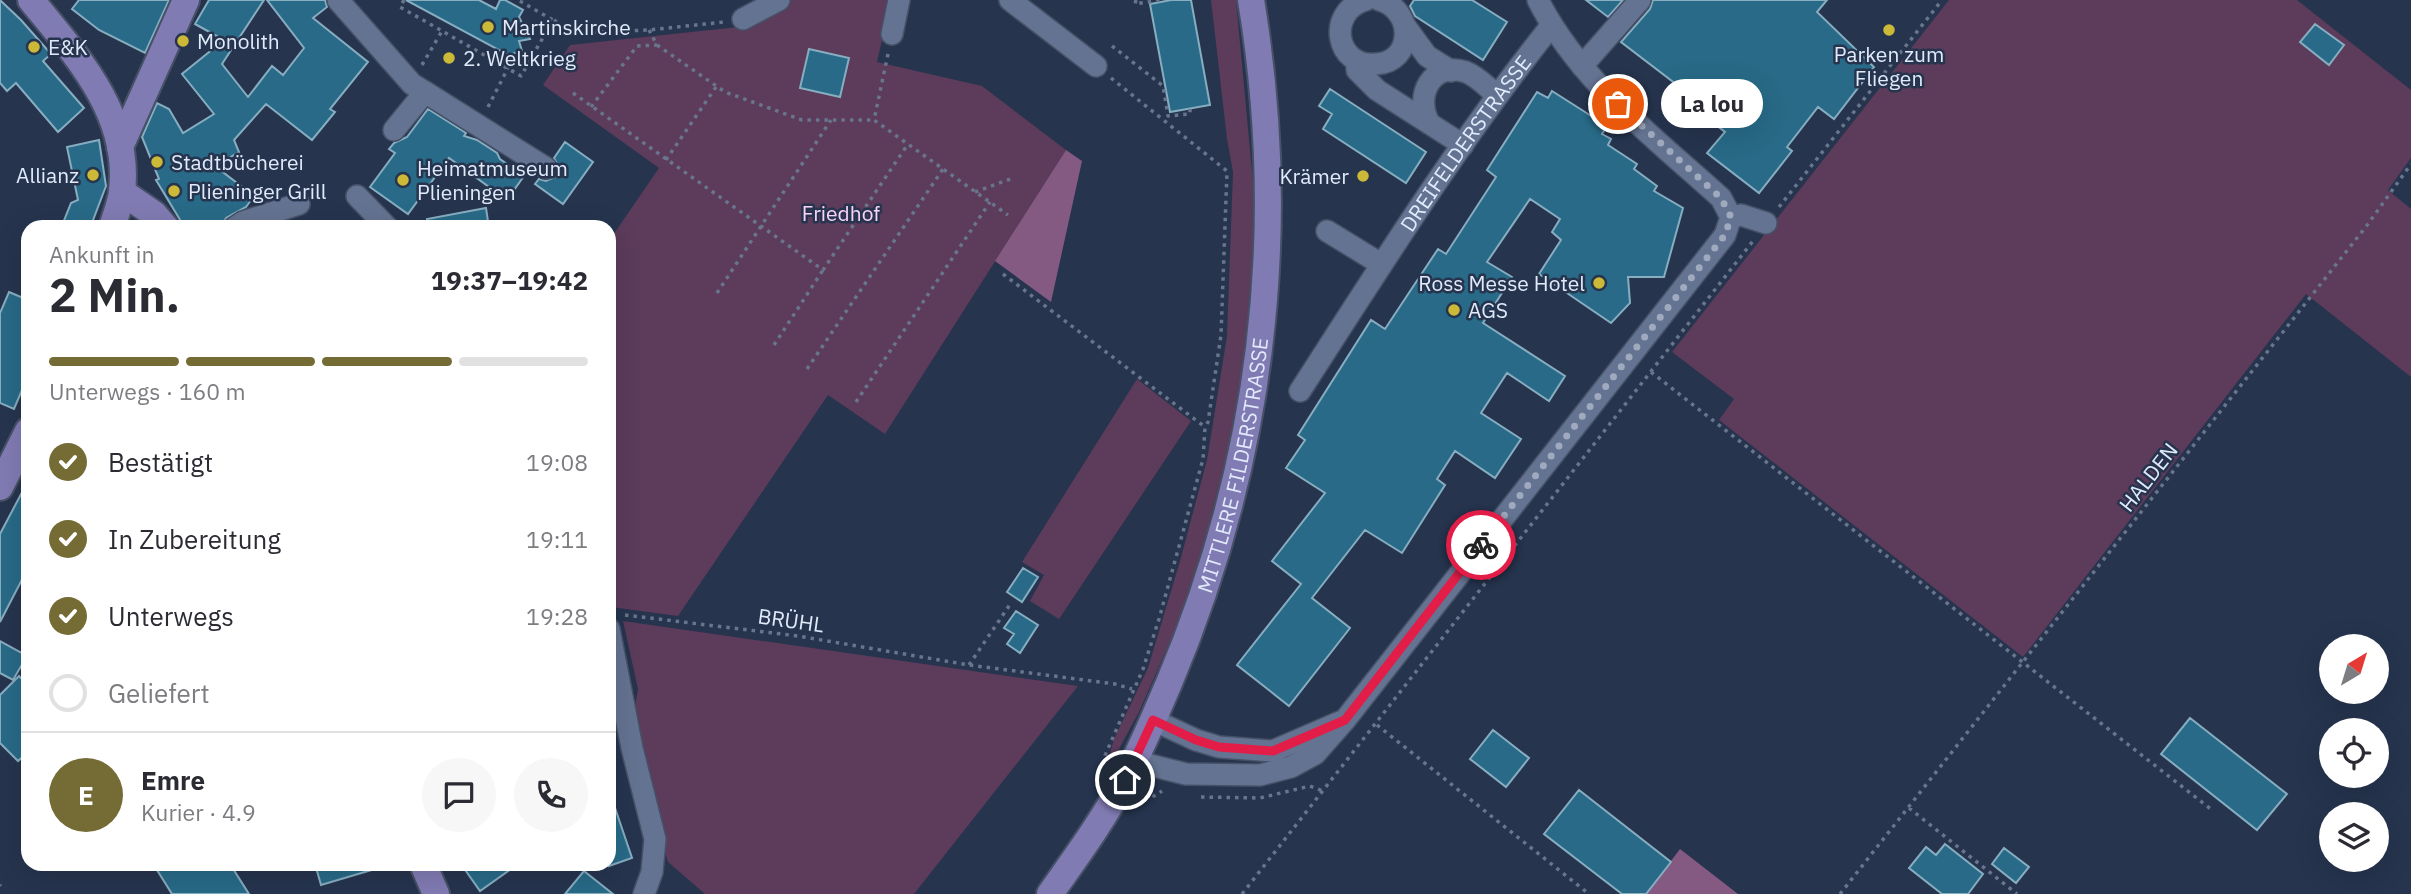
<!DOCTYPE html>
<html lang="de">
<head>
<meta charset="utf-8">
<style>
  body { margin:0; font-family:"IBM Plex Sans",sans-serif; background:#f7f7f7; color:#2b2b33; height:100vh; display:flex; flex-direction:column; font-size:26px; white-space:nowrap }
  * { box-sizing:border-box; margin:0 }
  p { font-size:23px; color:#7c7c81 }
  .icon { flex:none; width:38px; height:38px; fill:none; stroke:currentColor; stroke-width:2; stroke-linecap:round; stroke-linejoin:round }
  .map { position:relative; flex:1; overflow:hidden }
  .drawer { position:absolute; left:21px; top:220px; width:595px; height:651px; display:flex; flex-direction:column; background:#fff; border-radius:21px; box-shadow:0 7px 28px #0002 }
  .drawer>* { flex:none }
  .needle { width:46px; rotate:38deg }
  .fabs { position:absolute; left:2319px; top:634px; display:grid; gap:14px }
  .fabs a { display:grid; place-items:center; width:70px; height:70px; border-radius:50%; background:#fff; box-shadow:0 7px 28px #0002; font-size:35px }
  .pin { position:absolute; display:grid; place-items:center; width:60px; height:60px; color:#fff; margin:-30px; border:4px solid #fff; border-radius:50%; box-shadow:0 2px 7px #0007 }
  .courier { position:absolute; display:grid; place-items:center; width:70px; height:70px; margin:-35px; border:5px solid #e11d48; border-radius:50%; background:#fff; color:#222; box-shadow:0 2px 9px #0007 }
  .bubble { position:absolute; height:49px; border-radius:24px; background:#fff; box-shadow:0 7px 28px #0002; font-size:23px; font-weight:700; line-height:49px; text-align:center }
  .overview em { font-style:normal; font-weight:700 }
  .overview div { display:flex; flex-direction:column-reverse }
  .overview { display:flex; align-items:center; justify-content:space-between; height:119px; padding:0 28px }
  h1 { font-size:46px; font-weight:700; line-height:52px }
  .bar { display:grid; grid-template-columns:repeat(4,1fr); gap:10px 7px; align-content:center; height:84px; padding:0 28px }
  .bar i { height:9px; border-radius:5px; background:#e1e1e2 }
  .bar .active { background:#746b35 }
  .bar p { grid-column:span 4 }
  .line { display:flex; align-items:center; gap:18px; padding:0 28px; border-top:2px solid #e1e1e2 }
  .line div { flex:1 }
  .round { display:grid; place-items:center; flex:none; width:74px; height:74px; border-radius:37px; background:#f7f7f7 }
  ol { padding:0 28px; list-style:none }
  li { display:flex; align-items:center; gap:21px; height:77px }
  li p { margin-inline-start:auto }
  li .icon { padding:7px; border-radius:50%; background:#746b35; color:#fff; stroke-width:4 }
  li:last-child { color:#7c7c81 }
  li i { width:38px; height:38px; border:4px solid #e1e1e2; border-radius:50% }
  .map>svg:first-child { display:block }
</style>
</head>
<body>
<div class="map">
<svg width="2411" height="894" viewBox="0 0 2411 894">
  <rect width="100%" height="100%" fill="#26344e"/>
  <!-- green -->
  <path fill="#5c3b5b" d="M791,0H891L877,62L982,86L1066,150L885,434L828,395L678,616L611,607L609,601V241L659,168L543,85L570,45L757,25Z
    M1211,0H1236L1256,214L1257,295L1246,382L1195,577L1179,621L1139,712L1113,760H1108L1114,739L1148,668L1180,561L1207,460L1227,336L1233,172L1227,139Z
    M1949,0H2297L2411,90V158L2388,190L2411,209V377L2306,294L2023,657L1719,420L1734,399L1672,352Z
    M1137,379L1191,421L1059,619L1030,601L1044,575L1022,562Z
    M623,621L1078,686L914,894H705L668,862L648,796L631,730L638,689Z"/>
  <!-- forest -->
  <path fill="#845a83" d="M1066,150L1082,161L1051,302L995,261Z
    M1680,849L1738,894H1646Z"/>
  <!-- building -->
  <path fill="#286a87" stroke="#87adc0" stroke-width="2" d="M0,0L21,20L51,54L43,61L84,108L58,132L16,83L7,91L0,83Z
    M79,0H169L145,53L99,30L72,9Z
    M209,0H264L222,64L248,97L272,66L283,75L304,48L267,0H325L327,7L313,18L368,62L330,109L335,112L312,140L266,104L234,140L239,152L215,166L254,196L246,207L226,218L221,228H185L156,180L159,179L142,137L157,103L169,109L183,133L214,114L182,74L224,40L195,24Z
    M406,0H479L496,9L500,0H505L523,10L519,17L530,39L519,41L522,51L508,55Z
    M1171,0H1191L1210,105L1170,112L1150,4Z
    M1414,0H1472L1507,22L1483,60L1415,16L1410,6Z
    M1586,0H1623L1608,17Z
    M1653,0H1827L1817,12L1874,67L1834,119L1818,107L1787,147L1792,151L1759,193L1707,153L1725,132L1693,107L1698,101L1621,42L1650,9Z
    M2315,24L2344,45L2329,65L2300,42Z
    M809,49L849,58L840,97L800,88Z
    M1330,89L1426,152L1406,183L1323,129L1332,114L1319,106Z
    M1552,91L1607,126L1602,134L1611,139L1608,145L1637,164L1634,169L1657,186L1654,191L1683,208L1664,277H1628L1630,303L1611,323L1539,274L1561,240L1552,232L1560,219L1530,199L1487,262L1512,277L1483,323L1565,376L1549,401L1507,373L1481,413L1521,439L1495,478L1455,451L1437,479L1445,485L1402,553L1365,530L1312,598L1350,628L1289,706L1237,665L1301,584L1272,561L1325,493L1286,468L1305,440L1298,435L1371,320L1385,329L1438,249L1446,254L1496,177L1487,170L1537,92L1548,98Z
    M428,109L466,133L464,136L477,140L497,153L500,159L524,176L507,200L449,158L408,214L370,187L395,153L389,149L394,143L407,137Z
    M99,140L106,186L90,228H61L71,203L78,200L67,147Z
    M565,142L593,162L563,204L535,184L539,179L546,181L557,176L559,168L554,158Z
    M486,208L489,228H427V219Z
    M9,292L28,300V376L14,409L0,403V313Z
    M28,481V568L0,622V534Z
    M1023,568L1038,577L1022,602L1007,592Z
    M1016,611L1038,625L1020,653L1007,644L1014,634L1004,628Z
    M0,641L27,656L13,680L0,673Z
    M19,676L28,685V752L18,761L0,743V695Z
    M2190,718L2287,794L2257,830L2161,754Z
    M1493,730L1529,758L1506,787L1470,759Z
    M1579,790L1671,862L1646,894H1622L1544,834Z
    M609,799H612L632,858L609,866Z
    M1945,844L1983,874L1968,894H1942L1909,868L1926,847L1936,855Z
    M2004,848L2029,867L2016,883L1992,864Z
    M166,864H230L249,894H172L157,870Z
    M315,864H374L375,869L321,885Z
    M461,864H518L480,891Z
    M584,871L613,894H565Z"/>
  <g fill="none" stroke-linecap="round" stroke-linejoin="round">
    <defs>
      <g id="minor">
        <path d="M338,0L412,84L425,92L394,130"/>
        <path d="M1010,0L1096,66"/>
        <path d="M1366,0C1326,11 1335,68 1376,64C1414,62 1415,10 1379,0"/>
        <path d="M743,19L779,0"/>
        <path d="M1405,26L1427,56L1451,71"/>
        <path d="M892,34L899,0"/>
        <path d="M1357,61V70L1377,90L1463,145"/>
        <path d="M1582,66L1640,0"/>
        <path d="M425,92L546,168"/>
        <path d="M1429,123C1414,95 1432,61 1466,72C1477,76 1488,88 1497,95"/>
        <path d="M357,196L388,228"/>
        <path d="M1731,217L1741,215L1766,223"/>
        <path d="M234,228L243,222L299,204"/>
        <path d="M1327,231L1381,264"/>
        <path id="s1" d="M1300,391C1380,267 1459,141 1551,26"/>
        <path d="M609,629L632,748L655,839L652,872L644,894"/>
        <path d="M1153,720L1196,740L1219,747L1273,751L1340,722"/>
        <path d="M1134,761L1186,774L1260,775L1291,767L1315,754L1345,720L1725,235L1731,217L1721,198C1655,138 1579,81 1538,0"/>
      </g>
      <g id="major">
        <path d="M31,0C76,55 131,114 122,191C121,203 115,216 112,228"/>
        <path d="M120,147L186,0"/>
        <path d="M122,192L154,214L166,228"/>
        <path d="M0,487L28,431"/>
        <path d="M423,864L436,894"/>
        <path id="s2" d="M1050,894C1076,857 1104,819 1125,779C1142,748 1155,715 1169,683C1261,465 1290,234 1251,0"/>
      </g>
    </defs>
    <!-- minor casing -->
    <use href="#minor" stroke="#465167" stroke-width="24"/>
    <!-- major casing -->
    <use href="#major" stroke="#465167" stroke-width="30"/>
    <!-- path -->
    <path stroke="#69758c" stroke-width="3.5" stroke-dasharray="3.5 5" stroke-linecap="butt" d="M404,0L400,7L521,76L553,20L518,0
      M1136,0L1135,4L1160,0
      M554,20L572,33L649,30L724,22
      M649,30L657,45L725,92L802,120H874
      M1112,46L1163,86L1168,116L1190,114V109
      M888,54L874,120L1008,215
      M422,65L442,31
      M1111,78L1227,171L1221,335L1208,422L1205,427
      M573,93L823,270L908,144
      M488,107L508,68
      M591,107L637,46L657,45
      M666,160L716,87
      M975,192L1013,178
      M1779,207L1942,0
      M1003,274L1205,427L1203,459L1159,619L1143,669L1103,760L1108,764
      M717,293L831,120
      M774,345L823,270
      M807,369L943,169
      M1651,372L2212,810
      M856,402L990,202
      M625,615L798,636L969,665L1115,684L1132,689
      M969,665L1011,603
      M1377,725L1589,894
      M1145,791L1154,796L1162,791
      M1201,797L1260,798L1310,786L1323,791
      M1909,808L2017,894
      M0,885L1,886
      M1242,894L1753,241
      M1840,894L2368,224L2411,164"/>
    <!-- minor -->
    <use href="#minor" stroke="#647391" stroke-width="21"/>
    <!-- major -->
    <use href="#major" stroke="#817bb3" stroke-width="26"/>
  </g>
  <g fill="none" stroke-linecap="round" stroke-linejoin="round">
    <!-- done -->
    <path stroke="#a0aabe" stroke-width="7" stroke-dasharray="0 12.6" d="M1481,545L1725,235L1731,217L1721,198L1618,104"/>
    <!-- route -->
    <path stroke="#e11d48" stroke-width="9" d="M1125,780L1153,720L1196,740L1219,747L1273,751L1345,720L1481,545"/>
  </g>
  <!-- markers -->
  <g fill="#cdb938" stroke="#26344e" stroke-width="2.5">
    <circle cx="488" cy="27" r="7"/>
    <circle cx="1889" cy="30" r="7"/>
    <circle cx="183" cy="41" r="7"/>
    <circle cx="34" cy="47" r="7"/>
    <circle cx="449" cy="58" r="7"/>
    <circle cx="157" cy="162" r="7"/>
    <circle cx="93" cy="175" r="7"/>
    <circle cx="1363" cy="176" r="7"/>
    <circle cx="403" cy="180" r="7"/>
    <circle cx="174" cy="191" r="7"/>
    <circle cx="1599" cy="283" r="7"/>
    <circle cx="1454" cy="310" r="7"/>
  </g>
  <g text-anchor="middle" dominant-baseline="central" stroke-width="5" stroke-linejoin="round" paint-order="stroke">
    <!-- poi labels -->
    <g font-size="21" fill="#e1eafb" stroke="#26344e" text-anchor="start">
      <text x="502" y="27">Martinskirche</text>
      <text x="197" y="41">Monolith</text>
      <text x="48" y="47">E&amp;K</text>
      <text x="1889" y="54" text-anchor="middle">Parken zum<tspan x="1889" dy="24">Fliegen</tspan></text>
      <text x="463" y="58">2. Weltkrieg</text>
      <text x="171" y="162">Stadtbücherei</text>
      <text x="417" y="168">Heimatmuseum<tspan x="417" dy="24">Plieningen</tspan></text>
      <text x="79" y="175" text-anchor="end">Allianz</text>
      <text x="1349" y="176" text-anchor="end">Krämer</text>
      <text x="188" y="191">Plieninger Grill</text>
      <text x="1585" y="283" text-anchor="end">Ross Messe Hotel</text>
      <text x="1468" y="310">AGS</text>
    </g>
    <!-- street labels -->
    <g font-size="21" fill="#e1eafb" stroke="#26344e">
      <text stroke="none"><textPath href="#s1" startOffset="298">DREIFELDERSTRASSE</textPath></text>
      <text stroke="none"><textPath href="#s2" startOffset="471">MITTLERE FILDERSTRASSE</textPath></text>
      <text transform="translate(2148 477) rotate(-52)">HALDEN</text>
      <text transform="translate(791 620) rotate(8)">BRÜHL</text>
    </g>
    <!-- park labels -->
    <g font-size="21" fill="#fad2f8" stroke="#26344e">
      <text x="841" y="213">Friedhof</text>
    </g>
  </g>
</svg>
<div class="fabs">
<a><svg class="needle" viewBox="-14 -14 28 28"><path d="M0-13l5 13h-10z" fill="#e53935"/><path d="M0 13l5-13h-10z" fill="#7c7c81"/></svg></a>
<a><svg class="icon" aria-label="locate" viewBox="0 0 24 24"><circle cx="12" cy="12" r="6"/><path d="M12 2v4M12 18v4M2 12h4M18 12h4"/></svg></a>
<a><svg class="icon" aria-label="layers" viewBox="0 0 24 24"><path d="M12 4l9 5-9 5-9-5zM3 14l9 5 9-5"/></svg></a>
</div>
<div class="pin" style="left:1618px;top:104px;background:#ea580c"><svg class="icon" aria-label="bag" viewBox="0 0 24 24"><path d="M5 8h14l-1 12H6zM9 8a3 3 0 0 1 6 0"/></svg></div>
<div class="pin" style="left:1125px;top:780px;background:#1f2937"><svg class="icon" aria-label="home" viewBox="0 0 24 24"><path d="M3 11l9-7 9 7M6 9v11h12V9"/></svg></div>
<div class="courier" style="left:1481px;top:545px"><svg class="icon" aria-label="bike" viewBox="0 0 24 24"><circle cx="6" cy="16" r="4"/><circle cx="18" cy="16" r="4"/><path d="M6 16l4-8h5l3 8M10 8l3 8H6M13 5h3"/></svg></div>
<div class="bubble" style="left:1661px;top:79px;width:102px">La lou</div>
<section class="drawer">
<div class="overview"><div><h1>2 Min.</h1><p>Ankunft in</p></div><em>19:37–19:42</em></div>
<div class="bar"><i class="active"></i><i class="active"></i><i class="active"></i><i></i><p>Unterwegs · 160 m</p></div>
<ol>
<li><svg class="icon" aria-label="check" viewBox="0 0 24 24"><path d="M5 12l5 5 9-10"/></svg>Bestätigt<p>19:08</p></li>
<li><svg class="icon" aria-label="check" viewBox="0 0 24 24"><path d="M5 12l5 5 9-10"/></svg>In Zubereitung<p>19:11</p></li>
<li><svg class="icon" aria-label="check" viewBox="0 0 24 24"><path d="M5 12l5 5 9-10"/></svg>Unterwegs<p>19:28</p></li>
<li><i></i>Geliefert</li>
</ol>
<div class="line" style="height:126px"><b class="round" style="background:#746b35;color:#fff">E</b><div><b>Emre</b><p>Kurier · 4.9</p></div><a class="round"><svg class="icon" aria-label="chat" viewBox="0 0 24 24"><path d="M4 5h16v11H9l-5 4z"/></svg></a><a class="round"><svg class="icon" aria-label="phone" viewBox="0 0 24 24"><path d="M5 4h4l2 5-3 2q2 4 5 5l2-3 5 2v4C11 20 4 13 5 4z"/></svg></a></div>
</section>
</div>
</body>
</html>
